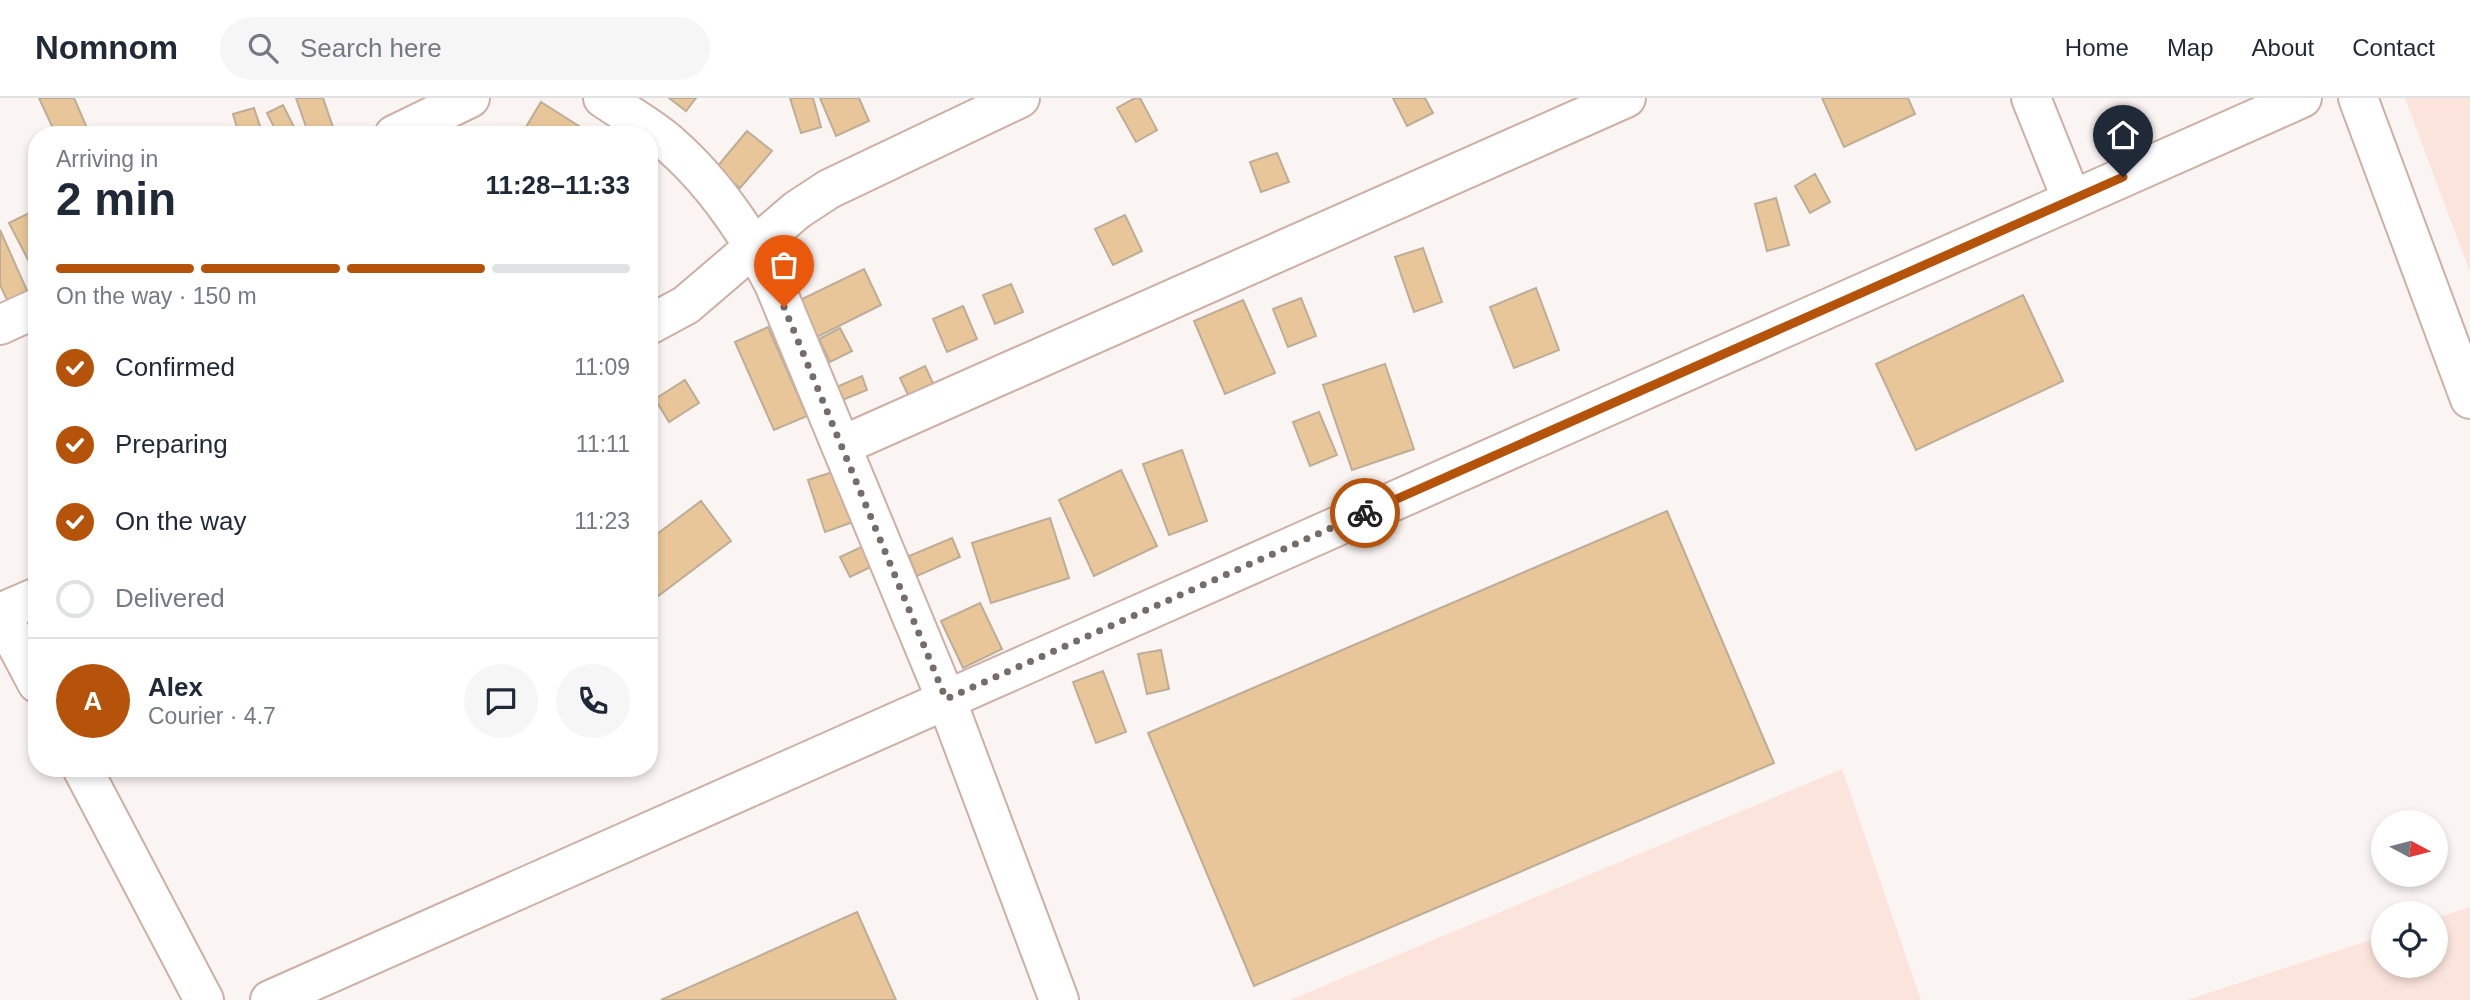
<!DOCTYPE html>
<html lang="en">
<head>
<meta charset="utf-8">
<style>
  body { margin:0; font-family:Helvetica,sans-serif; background:#f6f6f7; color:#1f2937; height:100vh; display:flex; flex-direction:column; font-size:26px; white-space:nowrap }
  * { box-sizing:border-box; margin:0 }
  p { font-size:23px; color:#747a83 }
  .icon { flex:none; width:38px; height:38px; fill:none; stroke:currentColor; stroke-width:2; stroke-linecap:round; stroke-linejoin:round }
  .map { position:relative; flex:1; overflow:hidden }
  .details { position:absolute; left:28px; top:28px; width:630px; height:651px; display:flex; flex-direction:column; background:#fff; border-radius:28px; box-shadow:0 4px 10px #0003 }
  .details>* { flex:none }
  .needle { width:46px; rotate:97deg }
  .fabs { position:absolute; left:2371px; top:712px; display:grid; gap:14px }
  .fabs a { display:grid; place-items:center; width:77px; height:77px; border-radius:50%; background:#fff; box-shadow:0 4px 10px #0003; font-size:35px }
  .pin { position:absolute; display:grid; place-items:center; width:60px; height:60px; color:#fff; margin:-72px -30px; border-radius:50% 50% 50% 0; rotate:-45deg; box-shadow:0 0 7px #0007 }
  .pin .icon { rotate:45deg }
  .courier { position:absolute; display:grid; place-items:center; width:70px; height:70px; margin:-35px; border:5px solid #b45309; border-radius:50%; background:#fff; color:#222; box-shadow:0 2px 9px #0007 }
  .headline em { font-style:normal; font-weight:700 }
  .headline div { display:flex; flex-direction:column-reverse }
  .headline { display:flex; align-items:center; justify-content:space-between; height:119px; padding:0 28px }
  h1 { font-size:46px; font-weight:700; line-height:52px }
  .bar { display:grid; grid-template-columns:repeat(4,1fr); gap:10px 7px; align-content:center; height:84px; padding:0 28px }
  .bar i { height:9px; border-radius:5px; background:#e0e1e3 }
  .bar .on { background:#b45309 }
  .bar p { grid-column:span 4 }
  .line { display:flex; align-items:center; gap:18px; padding:0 28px; border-top:2px solid #e0e1e3 }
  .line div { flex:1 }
  .round { display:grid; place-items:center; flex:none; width:74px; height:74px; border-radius:37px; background:#f6f6f7 }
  ol { padding:0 28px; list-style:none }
  li { display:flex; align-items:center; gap:21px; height:77px }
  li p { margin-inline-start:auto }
  li .icon { padding:7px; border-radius:50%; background:#b45309; color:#fff; stroke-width:4 }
  li:last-child { color:#747a83 }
  li i { width:38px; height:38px; border:4px solid #e0e1e3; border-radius:50% }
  header { display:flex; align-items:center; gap:42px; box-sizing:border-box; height:98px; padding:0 35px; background:#fff; border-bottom:2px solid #e0e1e3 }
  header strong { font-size:33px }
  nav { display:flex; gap:38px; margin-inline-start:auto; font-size:24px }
  .search { width:490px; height:63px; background:#f6f6f7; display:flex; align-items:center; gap:18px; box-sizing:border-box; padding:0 24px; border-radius:38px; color:#747a83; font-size:26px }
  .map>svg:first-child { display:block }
</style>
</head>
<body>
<header>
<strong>Nomnom</strong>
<div class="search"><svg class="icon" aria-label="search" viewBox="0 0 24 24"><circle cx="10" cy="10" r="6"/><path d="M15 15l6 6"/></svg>Search here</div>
<nav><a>Home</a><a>Map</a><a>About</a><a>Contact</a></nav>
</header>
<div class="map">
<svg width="2470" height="902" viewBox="0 0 2470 902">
  <rect width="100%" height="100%" fill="#faf4f2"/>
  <!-- built -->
  <path fill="#fbe4db" d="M2405,0H2470V174Z
    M1842,671L1921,902H1290Z
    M2470,809V902H2187L2383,838L2384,868H2436V820Z"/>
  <!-- building -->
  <path fill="#e8c699" stroke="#bead96" stroke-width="2" d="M39,0H74L87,30L73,37H56Z
    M296,0H323L334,32L309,37Z
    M669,0H696L686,13Z
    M790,0H813L821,29L801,35Z
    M820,0H859L869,23L836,38Z
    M1135,0H1140L1157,32L1136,44L1117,10Z
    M1393,0H1425L1433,15L1407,28Z
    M1822,0H1908L1915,16L1844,49Z
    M541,4L593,37H539L526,29Z
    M283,7L298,37H278L267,15Z
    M254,10L263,37H239L233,16Z
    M522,29L525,37H503Z
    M747,33L772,53L740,90L716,70Z
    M1277,55L1289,84L1261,94L1250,64Z
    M1815,76L1830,104L1810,115L1795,88Z
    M1776,100L1789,147L1767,153L1755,106Z
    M37,111V179L9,125Z
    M1125,117L1142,153L1113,167L1095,131Z
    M0,132L29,197L9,206L0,187Z
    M1423,150L1442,204L1414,214L1395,159Z
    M864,171L881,207L813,241L796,204Z
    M1011,186L1023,214L995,226L983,197Z
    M1536,190L1559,252L1514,270L1490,209Z
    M2023,197L2063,283L1916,352L1876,266Z
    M1301,200L1316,238L1288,249L1273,211Z
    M1243,202L1275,275L1225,296L1194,223Z
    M963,208L977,241L947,254L933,221Z
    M768,229L807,318L774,332L735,244Z
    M840,230L852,253L830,264L819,241Z
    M1385,266L1414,351L1352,372L1323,287Z
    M925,268L938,296L913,307L900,280Z
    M862,278L867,292L840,303L834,290Z
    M685,282L699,305L669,324L655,301Z
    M1319,314L1337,357L1310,368L1293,324Z
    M1182,352L1207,423L1169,437L1143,366Z
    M842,371L859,422L825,434L808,382Z
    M1121,372L1157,448L1094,478L1059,402Z
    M701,403L731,443L649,505V442Z
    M1667,413L1774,665L1254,888L1148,635Z
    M1050,420L1069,480L991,505L972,445Z
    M952,440L960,459L917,478L909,458Z
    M870,445L879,465L850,479L840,459Z
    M980,505L1002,551L963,570L941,523Z
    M1161,552L1169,591L1147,596L1138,556Z
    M1103,573L1126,634L1096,645L1073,584Z
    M857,814L896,902H661Z"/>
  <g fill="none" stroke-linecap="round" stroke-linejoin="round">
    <defs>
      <path id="minor" d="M603,0C625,15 651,29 671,47C714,85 748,135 774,186L946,601L1059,902
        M2031,0L2072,102
        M2358,0L2470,301
        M394,37L470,0
        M0,227L37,210
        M649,227L686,207L797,112L829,91L1020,0
        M841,348L1626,0
        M0,515L37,585
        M0,515L37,499
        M82,670L204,902
        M270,902L2302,0"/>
    </defs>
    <!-- minor casing -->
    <use href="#minor" stroke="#cdb0a5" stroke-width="42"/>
    <!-- minor -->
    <use href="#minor" stroke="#fff" stroke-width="38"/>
  </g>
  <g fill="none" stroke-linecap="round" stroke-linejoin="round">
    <!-- done -->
    <path stroke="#766d69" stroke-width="7" stroke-dasharray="0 12.6" d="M784,209L946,601L1365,415"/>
    <!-- route -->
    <path stroke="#b45309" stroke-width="9" d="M1365,415L2123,79"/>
  </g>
</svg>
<div class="fabs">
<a><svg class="needle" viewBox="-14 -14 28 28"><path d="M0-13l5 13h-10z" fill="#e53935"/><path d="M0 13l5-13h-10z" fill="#747a83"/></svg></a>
<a><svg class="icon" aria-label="locate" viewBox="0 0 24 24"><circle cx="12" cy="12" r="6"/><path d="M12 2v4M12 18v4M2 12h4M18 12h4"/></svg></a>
</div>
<div class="pin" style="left:784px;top:209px;background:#ea580c"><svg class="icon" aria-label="bag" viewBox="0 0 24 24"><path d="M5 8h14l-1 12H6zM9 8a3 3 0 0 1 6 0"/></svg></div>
<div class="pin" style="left:2123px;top:79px;background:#1f2937"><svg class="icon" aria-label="home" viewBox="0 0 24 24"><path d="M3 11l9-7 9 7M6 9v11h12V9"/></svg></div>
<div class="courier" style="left:1365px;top:415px"><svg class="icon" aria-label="bike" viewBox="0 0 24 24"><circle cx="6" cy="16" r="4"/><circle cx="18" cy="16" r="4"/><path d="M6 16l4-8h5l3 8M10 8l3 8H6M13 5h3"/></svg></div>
<section class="details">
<div class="headline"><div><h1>2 min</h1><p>Arriving in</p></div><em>11:28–11:33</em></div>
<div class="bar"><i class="on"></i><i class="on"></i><i class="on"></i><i></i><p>On the way · 150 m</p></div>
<ol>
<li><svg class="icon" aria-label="check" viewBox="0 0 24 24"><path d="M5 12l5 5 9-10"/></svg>Confirmed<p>11:09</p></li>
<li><svg class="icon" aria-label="check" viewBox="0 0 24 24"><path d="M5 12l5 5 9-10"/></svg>Preparing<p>11:11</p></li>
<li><svg class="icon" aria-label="check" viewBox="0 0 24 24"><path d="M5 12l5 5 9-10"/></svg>On the way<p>11:23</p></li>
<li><i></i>Delivered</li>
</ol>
<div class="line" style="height:126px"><b class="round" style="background:#b45309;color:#fff">A</b><div><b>Alex</b><p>Courier · 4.7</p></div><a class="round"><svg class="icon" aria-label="chat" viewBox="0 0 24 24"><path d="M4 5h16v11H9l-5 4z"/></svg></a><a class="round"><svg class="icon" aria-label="phone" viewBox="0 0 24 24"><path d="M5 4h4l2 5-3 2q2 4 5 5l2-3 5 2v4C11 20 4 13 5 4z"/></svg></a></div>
</section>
</div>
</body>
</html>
